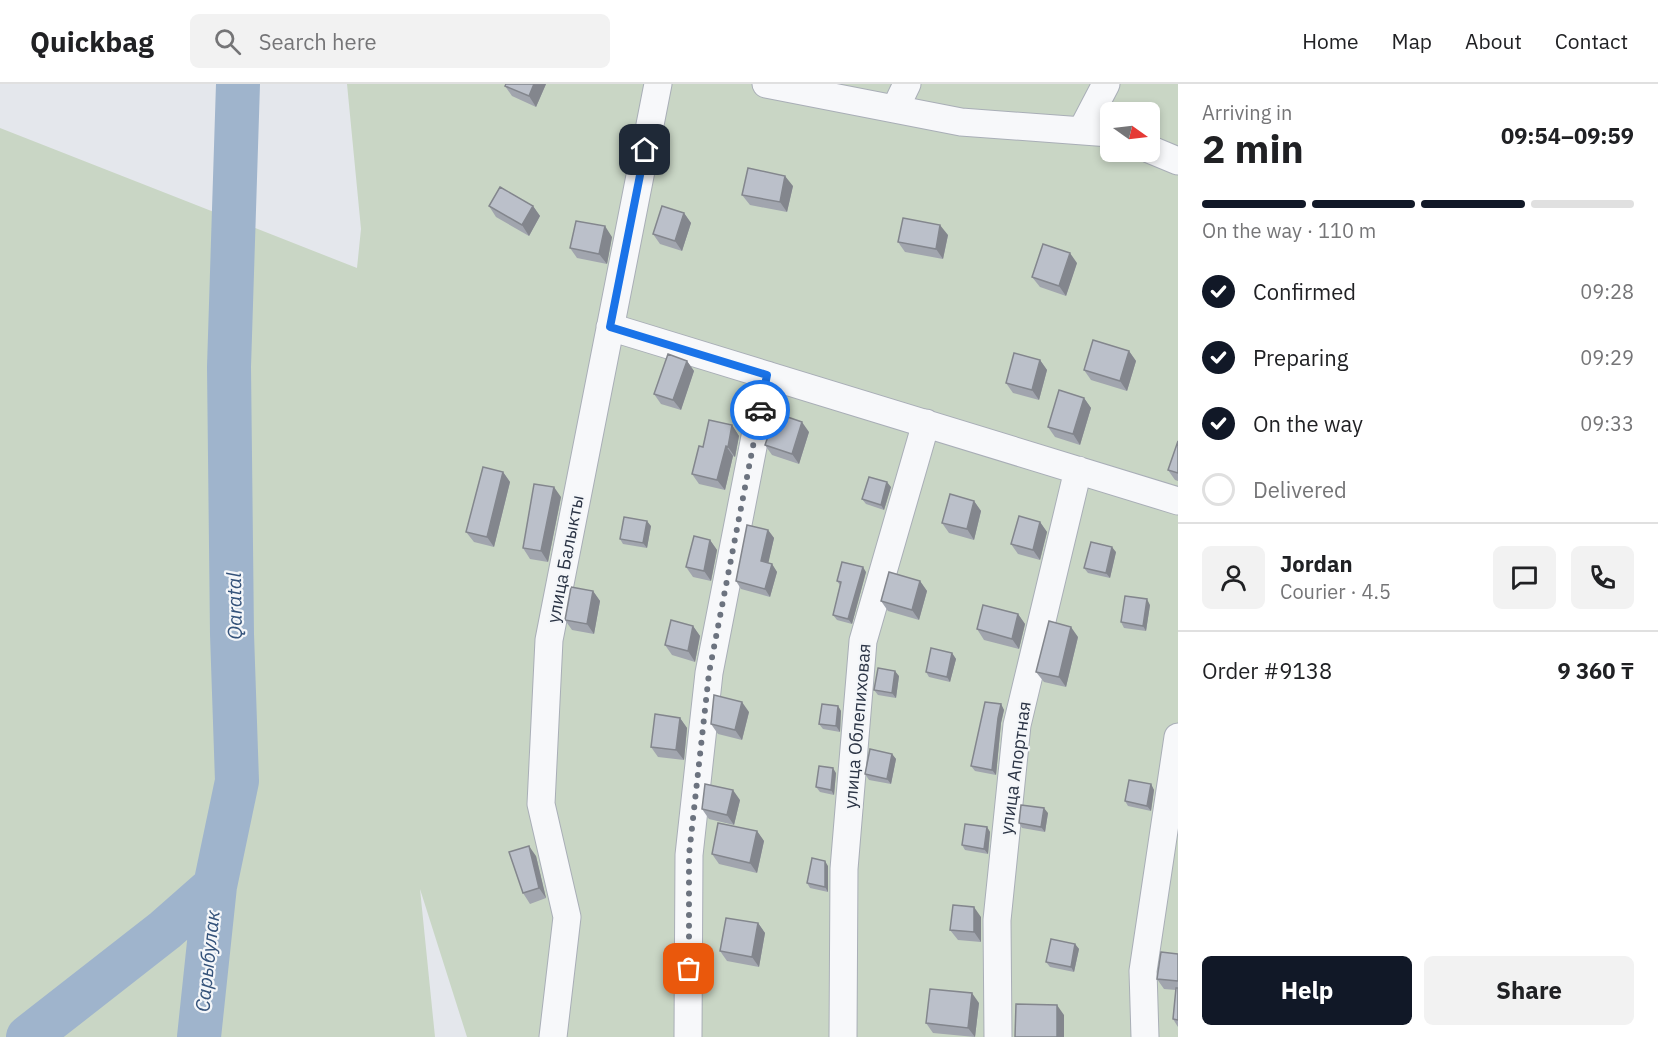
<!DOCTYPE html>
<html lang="en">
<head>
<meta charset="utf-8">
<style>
  body { margin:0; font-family:"IBM Plex Sans",sans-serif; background:#f2f2f2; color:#202124; height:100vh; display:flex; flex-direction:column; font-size:22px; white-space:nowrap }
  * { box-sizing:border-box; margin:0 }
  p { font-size:20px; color:#757577 }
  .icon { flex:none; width:33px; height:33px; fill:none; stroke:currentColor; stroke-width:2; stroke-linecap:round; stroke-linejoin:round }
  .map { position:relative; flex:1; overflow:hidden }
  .drawer { display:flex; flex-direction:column; background:#fff; width:480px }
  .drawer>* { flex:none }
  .needle { width:39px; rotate:104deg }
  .fabs { position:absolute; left:1100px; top:18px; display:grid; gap:12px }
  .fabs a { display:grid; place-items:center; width:60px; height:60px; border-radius:9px; background:#fff; box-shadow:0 3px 9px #0003; font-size:30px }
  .pin { position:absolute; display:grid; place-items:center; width:51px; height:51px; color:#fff; margin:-26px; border-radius:12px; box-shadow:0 3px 9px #0006 }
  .courier { position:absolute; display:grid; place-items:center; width:60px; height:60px; margin:-30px; border:4px solid #1a73e8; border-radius:50%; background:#fff; color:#222; box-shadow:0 2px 8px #0007 }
  .overview em { font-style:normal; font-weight:800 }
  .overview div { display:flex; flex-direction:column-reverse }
  .overview { display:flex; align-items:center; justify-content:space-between; height:102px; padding:0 24px }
  h1 { font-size:39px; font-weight:800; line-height:45px }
  .bar { display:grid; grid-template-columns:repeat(4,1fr); gap:9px 6px; align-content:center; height:72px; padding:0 24px }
  .bar i { height:8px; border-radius:4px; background:#e0e0e0 }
  .bar .active { background:#111827 }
  .bar p { grid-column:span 4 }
  .line { display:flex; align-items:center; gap:15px; padding:0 24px; border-top:2px solid #e0e0e0 }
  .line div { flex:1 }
  .round { display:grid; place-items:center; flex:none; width:63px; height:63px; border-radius:9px; background:#f2f2f2 }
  ol { padding:0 24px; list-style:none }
  li { display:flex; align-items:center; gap:18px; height:66px }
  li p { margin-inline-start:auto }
  li .icon { padding:6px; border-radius:50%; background:#111827; color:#fff; stroke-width:4 }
  li:last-child { color:#757577 }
  li i { width:33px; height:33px; border:3px solid #e0e0e0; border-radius:50% }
  .action { display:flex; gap:12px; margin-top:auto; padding:12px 24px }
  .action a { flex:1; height:69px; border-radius:9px; background:#111827; color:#fff; font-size:24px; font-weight:800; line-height:69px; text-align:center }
  .action a+a { background:#f2f2f2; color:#202124 }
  header { display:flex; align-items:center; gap:36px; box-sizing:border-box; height:84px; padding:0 30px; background:#fff; border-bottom:2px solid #e0e0e0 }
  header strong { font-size:28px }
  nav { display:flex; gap:33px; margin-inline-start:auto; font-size:21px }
  .search { width:420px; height:54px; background:#f2f2f2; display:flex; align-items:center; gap:15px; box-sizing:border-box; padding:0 21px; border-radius:9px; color:#757577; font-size:22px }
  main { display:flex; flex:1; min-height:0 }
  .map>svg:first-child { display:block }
</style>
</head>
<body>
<header>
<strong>Quickbag</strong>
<div class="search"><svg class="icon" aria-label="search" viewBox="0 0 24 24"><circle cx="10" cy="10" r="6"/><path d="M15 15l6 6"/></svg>Search here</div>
<nav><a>Home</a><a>Map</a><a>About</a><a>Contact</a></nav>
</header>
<main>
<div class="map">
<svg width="1178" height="953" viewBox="0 0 1178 953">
  <rect width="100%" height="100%" fill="#e4e7ec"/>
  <!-- green -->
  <path fill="#c9d6c5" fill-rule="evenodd" d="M347,0H1178V953H467L420,805L435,953H0V44L357,184L361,145ZM1110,28H1149V68H1110Z"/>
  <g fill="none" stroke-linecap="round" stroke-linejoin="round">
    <!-- river -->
    <path stroke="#9fb4cc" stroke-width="44" d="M28,953L165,846L215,802
      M199,953L215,802L237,697L232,550L229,283L238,0"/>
    <defs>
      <path id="street" d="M766,0L961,38L1110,49
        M895,25L907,0
        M1082,46L1106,0
        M1149,65L1178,77
        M610,243L1178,417
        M553,953L567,833L541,720L549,556L658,0
        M688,953L689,771L709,589L767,291
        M843,953L844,785L863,557L926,339
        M998,953L997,836L1017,641L1078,386
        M1145,953L1143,887L1178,653"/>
    </defs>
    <!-- street casing -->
    <use href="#street" stroke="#a9aeb7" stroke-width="29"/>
    <!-- street -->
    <use href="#street" stroke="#f7f8fa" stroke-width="27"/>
  </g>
  <!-- wall -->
  <path fill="#a1a5ae" d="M546,0L536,23L512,12L505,2Z
    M793,102L787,128L750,121L742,111Z
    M489,122H533L540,132L529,152L496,133Z
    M684,129L691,139L682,167L660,160L653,150Z
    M948,151L943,175L905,168L898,158Z
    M612,153L607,180L577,174L570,164Z
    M1077,179L1066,212L1040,203L1032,193Z
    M1129,267L1136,277L1127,307L1091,296L1084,286Z
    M1040,276L1047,286L1039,316L1013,309L1006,299Z
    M687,277L694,287L681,326L661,320L654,310Z
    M1084,314L1091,324L1080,361L1055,353L1048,343Z
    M732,341L739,352L735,373L733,372L725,406L699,400L692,390L703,363Z
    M809,348L799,380L772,371L765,361Z
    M1178,357V397L1175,396L1168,386Z
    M503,388L510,398L494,463L474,458L466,448Z
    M891,403L884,426L866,420L862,415Z
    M561,413L548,478L530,475L523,464Z
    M974,417L981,427L974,456L949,449L942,439Z
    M1040,438L1047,448L1040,476L1018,470L1011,460Z
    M651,442L647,464L623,460L620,455Z
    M768,446L774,454L768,479L772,480L777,488L770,513L741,505L736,497Z
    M710,456L717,466L711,497L693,493L686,483Z
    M1116,468L1110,494L1088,489L1084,484Z
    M866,488L852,540L837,536L833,531L840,501L837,497Z
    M920,497L927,507L919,536L888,527L881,517Z
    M593,507L600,517L594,550L572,546L565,536Z
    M1150,521L1146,547L1124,544L1121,538Z
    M1018,530L1025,540L1019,565L984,556L977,545Z
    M693,542L700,552L695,578L672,571L665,561Z
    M1078,553L1066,603L1044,598L1036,588Z
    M952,569L956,575L950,598L929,593L926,588Z
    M899,592L896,614L878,611L874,606Z
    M1001,620L1004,626L1001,639L996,691L975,687L971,682Z
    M838,622L841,627L840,648L823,645L819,640Z
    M749,628L742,656L718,650L711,640Z
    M680,634L687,644L684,676L658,673L651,663Z
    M892,670L896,675L891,700L869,696L865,690Z
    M836,689L834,711L820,708L816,703Z
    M1151,700L1154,706L1151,727L1128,722L1125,717Z
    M740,716L734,741L709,735L702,725Z
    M1048,729L1045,748L1022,744L1019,739Z
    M987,743L990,748L988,770L965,766L962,761Z
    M757,747L764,757L757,789L719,780L712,770Z
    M536,772L546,814L530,820L523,809Z
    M828,782V808L810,804L807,799Z
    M981,833V858L958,856L950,846Z
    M758,839L765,849L759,883L727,877L720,867Z
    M1075,860L1079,865L1074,888L1050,883L1046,878Z
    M1178,870V943L1173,935L1176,906L1164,905L1157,895Z
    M979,919L975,953L933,949L926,939Z"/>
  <!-- shaded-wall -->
  <path fill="#83868d" d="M534,0H546L536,23L529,12Z
    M785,92L793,102L787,128L780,118Z
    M533,122L540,132L529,152L522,141Z
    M684,129L691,139L682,167L675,157Z
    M940,141L948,151L943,175L936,165Z
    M605,142L612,153L607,180L599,170Z
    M1070,169L1077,179L1066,212L1059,202Z
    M1129,267L1136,277L1127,307L1120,297Z
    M1040,276L1047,286L1039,316L1032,306Z
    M687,277L694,287L681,326L673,316Z
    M1084,314L1091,324L1080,361L1073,350Z
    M802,338L809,348L799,380L792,370Z
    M732,341L739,352L735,373L728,363Z
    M726,362L733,372L725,406L717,396Z
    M503,388L510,398L494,463L487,453Z
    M887,398L891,403L884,426L881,421Z
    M554,403L561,413L548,478L541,467Z
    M974,417L981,427L974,456L967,445Z
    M647,437L651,442L647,464L643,459Z
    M1040,438L1047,448L1040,476L1033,466Z
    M768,446L774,454L767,485L761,477Z
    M710,456L717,466L711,497L704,487Z
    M1112,463L1116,468L1110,494L1106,489Z
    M772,480L777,488L770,513L765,505Z
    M863,483L866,488L852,540L848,535Z
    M920,497L927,507L919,536L912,526Z
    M593,507L600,517L594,550L587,540Z
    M1147,515L1150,521L1146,547L1143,542Z
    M1018,530L1025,540L1019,565L1012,555Z
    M693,542L700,552L695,578L688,567Z
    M1071,543L1078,553L1066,603L1059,593Z
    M952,569L956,575L950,598L947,593Z
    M895,587L899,592L896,614L892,609Z
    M742,618L749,628L742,656L735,646Z
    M1001,620L1004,626L1001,639L996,691L992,686L998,634Z
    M838,622L841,627L840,648L836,642Z
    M680,634L687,644L684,676L676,666Z
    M892,670L896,675L891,700L887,695Z
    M833,684L836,689L834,711L831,706Z
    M1151,700L1154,706L1151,727L1147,722Z
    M733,706L740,716L734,741L727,731Z
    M1044,724L1048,729L1045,748L1041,743Z
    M987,743L990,748L988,770L984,765Z
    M757,747L764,757L757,789L750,779Z
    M529,762L536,772L546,814L539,804Z
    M825,777L828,782V808L825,803Z
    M974,823L981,833V858L974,848Z
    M758,839L765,849L759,883L752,873Z
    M1075,860L1079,865L1074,888L1071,883Z
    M972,909L979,919L975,953L968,944Z
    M1057,921L1064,931V953H1057Z"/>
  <!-- building -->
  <path fill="#bbc0ca" stroke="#83868d" stroke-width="1.5" d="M506,0H534L529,12L505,2Z
    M748,84L785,92L780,118L742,111Z
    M500,103L533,122L522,141L489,122Z
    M662,122L684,129L675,157L653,150Z
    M903,134L940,141L936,165L898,158Z
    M576,137L605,142L599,170L570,164Z
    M1043,160L1070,169L1059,202L1032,193Z
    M1093,256L1129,267L1120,297L1084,286Z
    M1014,269L1040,276L1032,306L1006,299Z
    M668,270L687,277L673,316L654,310Z
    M1059,306L1084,314L1073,350L1048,343Z
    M776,329L802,338L792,370L765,361Z
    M709,336L732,341L728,363L726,362L717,396L692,390L699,362L703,363Z
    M1178,357V389L1168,386Z
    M483,383L503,388L487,453L466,448Z
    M869,393L887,398L881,421L862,415Z
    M534,400L554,403L541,467L523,464Z
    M950,410L974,417L967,445L942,439Z
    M1019,432L1040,438L1033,466L1011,460Z
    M624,433L647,437L643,459L620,455Z
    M747,441L768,446L761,477L772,480L765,505L736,497Z
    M694,452L710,456L704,487L686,483Z
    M1091,458L1112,463L1106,489L1084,484Z
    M842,478L863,483L848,535L833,531L841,498L837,497Z
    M889,488L920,497L912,526L881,517Z
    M571,503L593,507L587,540L565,536Z
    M1125,512L1147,515L1143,542L1121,538Z
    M983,521L1018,530L1012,555L977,545Z
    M671,536L693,542L688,567L665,561Z
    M1049,537L1071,543L1059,593L1036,588Z
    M931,564L952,569L947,593L926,588Z
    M878,584L895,587L892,609L874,606Z
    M714,611L742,618L735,646L711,640Z
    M985,618L1001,620L998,634L992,686L971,682Z
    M822,620L838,622L836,642L819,640Z
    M655,630L680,634L676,666L651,663Z
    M870,665L892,670L887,695L865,690Z
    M819,682L833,684L831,706L816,703Z
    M1129,696L1151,700L1147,722L1125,717Z
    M705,700L733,706L727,731L702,725Z
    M1021,721L1044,724L1041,743L1019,739Z
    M718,739L757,747L750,779L712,770Z
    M965,740L987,743L984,765L962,761Z
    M529,762L539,804L523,809L509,768Z
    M812,774L825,777V803L807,799Z
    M953,821L974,823V848L950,846Z
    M726,834L758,839L752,873L720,867Z
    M1051,855L1075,860L1071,883L1046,878Z
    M1161,868L1178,870V897L1157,895Z
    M1176,904H1178V936L1173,935Z
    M930,905L972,909L968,944L926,939Z
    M1016,920L1057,921V953H1015Z"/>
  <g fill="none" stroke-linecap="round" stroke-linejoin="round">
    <!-- done -->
    <path stroke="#6c737f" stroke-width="6" stroke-dasharray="0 10.8" d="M689,885V771L709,589L760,326"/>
    <!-- route -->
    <path stroke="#1a73e8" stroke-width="8" d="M645,66L610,243L767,291L760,326"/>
  </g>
  <g text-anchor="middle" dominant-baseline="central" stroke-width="4.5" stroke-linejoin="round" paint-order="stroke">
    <!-- street labels -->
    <g font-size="18" fill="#2b3445" stroke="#f4f6f9">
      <text transform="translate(565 475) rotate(-79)">улица Балыкты</text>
      <text transform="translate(857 642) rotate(-85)">улица Облепиховая</text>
      <text transform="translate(1015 684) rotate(-82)">улица Апортная</text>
    </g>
    <!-- water labels -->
    <g font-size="20" font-style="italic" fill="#34527a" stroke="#f4f6f9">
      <text transform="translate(234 522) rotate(-91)">Qaratal</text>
      <text transform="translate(207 877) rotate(-84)">Сарыбулак</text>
    </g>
  </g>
</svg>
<div class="fabs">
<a><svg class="needle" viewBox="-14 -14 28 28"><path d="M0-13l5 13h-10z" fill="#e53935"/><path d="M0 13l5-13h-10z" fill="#757577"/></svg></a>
</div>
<div class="pin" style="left:689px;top:885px;background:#ea580c"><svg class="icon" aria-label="bag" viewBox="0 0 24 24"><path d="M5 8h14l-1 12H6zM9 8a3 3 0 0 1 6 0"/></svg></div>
<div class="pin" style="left:645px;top:66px;background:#1f2937"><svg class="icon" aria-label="home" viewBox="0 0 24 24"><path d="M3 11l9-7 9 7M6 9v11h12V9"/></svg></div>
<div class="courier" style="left:760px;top:326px"><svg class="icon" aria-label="car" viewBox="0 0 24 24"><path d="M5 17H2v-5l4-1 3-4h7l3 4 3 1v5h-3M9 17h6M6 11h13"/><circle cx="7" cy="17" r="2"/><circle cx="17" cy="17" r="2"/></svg></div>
</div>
<section class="drawer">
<div class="overview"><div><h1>2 min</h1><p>Arriving in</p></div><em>09:54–09:59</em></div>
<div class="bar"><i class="active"></i><i class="active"></i><i class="active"></i><i></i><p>On the way · 110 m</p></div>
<ol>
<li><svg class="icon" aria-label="check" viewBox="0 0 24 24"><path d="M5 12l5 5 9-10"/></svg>Confirmed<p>09:28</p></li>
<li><svg class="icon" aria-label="check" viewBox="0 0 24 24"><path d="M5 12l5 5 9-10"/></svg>Preparing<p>09:29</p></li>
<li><svg class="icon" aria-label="check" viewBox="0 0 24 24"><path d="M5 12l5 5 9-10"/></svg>On the way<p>09:33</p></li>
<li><i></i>Delivered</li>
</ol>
<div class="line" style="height:108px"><a class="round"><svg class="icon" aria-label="person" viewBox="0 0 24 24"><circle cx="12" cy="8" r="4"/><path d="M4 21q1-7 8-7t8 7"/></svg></a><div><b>Jordan</b><p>Courier · 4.5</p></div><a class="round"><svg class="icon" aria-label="chat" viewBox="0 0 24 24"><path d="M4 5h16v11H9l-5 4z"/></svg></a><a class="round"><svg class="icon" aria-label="phone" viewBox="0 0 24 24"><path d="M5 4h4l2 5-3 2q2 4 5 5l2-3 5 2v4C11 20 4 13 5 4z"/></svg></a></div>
<div class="line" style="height:78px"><div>Order #9138</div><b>9 360 ₸</b></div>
<div class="action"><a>Help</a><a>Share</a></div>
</section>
</main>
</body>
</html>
